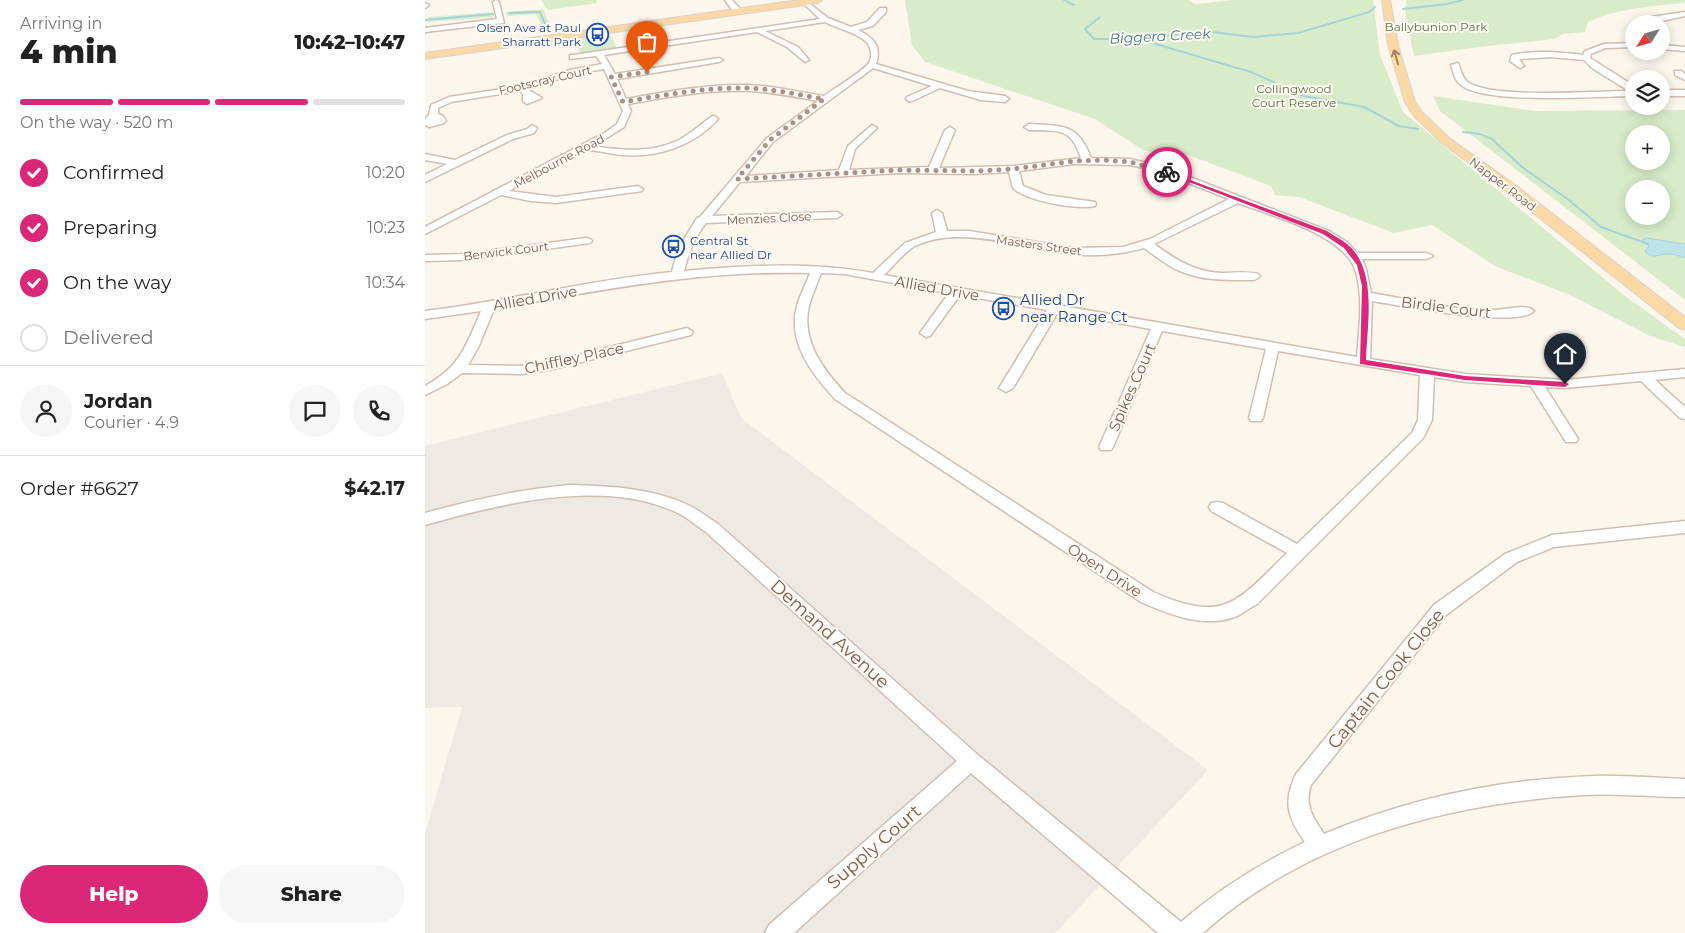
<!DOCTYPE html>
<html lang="en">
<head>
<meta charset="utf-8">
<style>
  body { margin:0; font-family:Montserrat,sans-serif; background:#f6f6f6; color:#222; height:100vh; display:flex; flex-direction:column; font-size:19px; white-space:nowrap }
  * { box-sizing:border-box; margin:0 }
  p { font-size:16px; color:#767676 }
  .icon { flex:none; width:28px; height:28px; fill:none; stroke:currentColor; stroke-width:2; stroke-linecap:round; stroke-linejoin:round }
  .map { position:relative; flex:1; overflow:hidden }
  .panel { display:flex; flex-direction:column; background:#fff; width:425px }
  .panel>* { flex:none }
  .needle { width:32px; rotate:233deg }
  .buttons { position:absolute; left:1200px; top:15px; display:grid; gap:10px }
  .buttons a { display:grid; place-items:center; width:45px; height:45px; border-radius:50%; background:#fff; box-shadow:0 2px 12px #0003; font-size:25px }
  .pin { position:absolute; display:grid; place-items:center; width:42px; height:42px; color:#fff; margin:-51px -21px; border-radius:50% 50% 50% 0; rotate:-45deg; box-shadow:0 0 5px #0007 }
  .pin .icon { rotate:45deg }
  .courier { position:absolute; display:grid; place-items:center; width:50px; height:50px; margin:-25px; border:4px solid #db2777; border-radius:50%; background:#fff; color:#222; box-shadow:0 1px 6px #0007 }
  .headline em { font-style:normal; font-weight:800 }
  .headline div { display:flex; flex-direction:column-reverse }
  .headline { display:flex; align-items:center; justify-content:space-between; height:85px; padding:0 20px }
  h1 { font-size:32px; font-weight:800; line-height:38px }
  .bar { display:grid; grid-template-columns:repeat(4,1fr); gap:8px 5px; align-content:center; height:60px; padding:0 20px }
  .bar i { height:6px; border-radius:4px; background:#e0e0e0 }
  .bar .active { background:#db2777 }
  .bar p { grid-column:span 4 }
  .line { display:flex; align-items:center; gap:12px; padding:0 20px; border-top:1px solid #e0e0e0 }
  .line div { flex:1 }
  .round { display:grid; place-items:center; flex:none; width:52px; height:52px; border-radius:26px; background:#f6f6f6 }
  ol { padding:0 20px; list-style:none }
  li { display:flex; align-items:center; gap:15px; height:55px }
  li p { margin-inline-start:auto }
  li .icon { padding:5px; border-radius:50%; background:#db2777; color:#fff; stroke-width:4 }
  li:last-child { color:#767676 }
  li i { width:28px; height:28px; border:2px solid #e0e0e0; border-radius:50% }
  .primary-button { display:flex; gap:10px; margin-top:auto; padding:10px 20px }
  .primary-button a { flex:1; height:58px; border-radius:30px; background:#db2777; color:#fff; font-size:20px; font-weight:800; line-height:58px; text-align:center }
  .primary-button a+a { background:#f6f6f6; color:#222 }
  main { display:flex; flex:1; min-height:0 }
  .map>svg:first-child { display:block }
</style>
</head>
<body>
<main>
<section class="panel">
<div class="headline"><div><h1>4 min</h1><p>Arriving in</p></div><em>10:42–10:47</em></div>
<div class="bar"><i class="active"></i><i class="active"></i><i class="active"></i><i></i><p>On the way · 520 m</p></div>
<ol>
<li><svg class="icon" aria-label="check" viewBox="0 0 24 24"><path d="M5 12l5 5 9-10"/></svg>Confirmed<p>10:20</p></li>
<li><svg class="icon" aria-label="check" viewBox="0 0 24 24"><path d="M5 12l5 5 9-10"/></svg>Preparing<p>10:23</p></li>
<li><svg class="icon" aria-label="check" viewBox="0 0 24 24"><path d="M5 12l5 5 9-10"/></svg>On the way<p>10:34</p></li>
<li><i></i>Delivered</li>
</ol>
<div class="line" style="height:90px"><a class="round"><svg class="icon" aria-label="person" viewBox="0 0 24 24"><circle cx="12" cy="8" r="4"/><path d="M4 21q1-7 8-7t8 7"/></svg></a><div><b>Jordan</b><p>Courier · 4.9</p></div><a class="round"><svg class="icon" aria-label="chat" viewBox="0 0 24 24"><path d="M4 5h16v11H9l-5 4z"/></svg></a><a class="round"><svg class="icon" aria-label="phone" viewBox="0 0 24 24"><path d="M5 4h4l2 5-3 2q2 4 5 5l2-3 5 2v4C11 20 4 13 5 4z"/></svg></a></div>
<div class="line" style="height:65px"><div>Order #6627</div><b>$42.17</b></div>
<div class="primary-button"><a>Help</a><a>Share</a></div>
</section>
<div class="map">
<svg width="1260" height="933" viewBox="0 0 1260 933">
  <rect width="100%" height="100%" fill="#fdf6ec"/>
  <!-- industrial -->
  <path fill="#efe9e4" d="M297,373L316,418L783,770L630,933H0V834L37,707L0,708V446Z"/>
  <!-- green -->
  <path fill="#d8ecc9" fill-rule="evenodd" d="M116,0H171L172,3L123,10Z
    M480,0H763L770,4L809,0H948L955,55L978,112L1200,296L1260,339V347L1225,336L1145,295L1070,266L1007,225L969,233L874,197L850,195L846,186L763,155L720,151L670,119L500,62L487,45Z
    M981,0H1260V3C1226,6 1194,8 1163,22L1160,32L1138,34L1129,39L1054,47L989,56L980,11Z
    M118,9L128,32L120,33L111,14L82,16L81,12Z
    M68,12L69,17L2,22L4,17Z
    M184,33L193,49L156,54L149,38Z
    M1008,96L1110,111L1260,110V300L1015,111ZM1209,134H1236V161H1209ZM1209,189H1236V216H1209Z"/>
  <!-- water -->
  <path fill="#bfe3e8" stroke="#a5d3da" d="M1221,238L1260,244V258C1255,256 1249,254 1243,254C1234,254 1227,260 1220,251L1224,246L1217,240Z"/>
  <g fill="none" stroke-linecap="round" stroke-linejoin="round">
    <!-- stream -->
    <path stroke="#a5d3da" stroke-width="2" d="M639,0L649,5
      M978,9L1022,4L1038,0
      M84,13L115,12L123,31
      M675,17L660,29L669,39H715L779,31L828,37L873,33L944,12L950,7
      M0,20L68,14
      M717,40L826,72L879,96L939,107L974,126L993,129
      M1038,132L1055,134L1067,139L1097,167L1144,200L1176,227L1223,244"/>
    <defs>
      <path id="minor" d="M71,0L74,2L79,23L0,32V28L72,19L68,2Z
        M300,0H307L315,9L308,11Z
        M380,0L403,18L426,27L442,22L455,8H461V12L448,26L433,30C448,37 457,46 451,64L543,91L580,96L584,99L580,102L556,100L515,88L485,102L481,99L482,97L507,86L448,68L348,142L321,176L414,170L423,146L447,125L452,128L430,149L424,170L504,167L520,130L525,127L530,130L514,168L588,166L656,158C646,127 633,131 604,130L599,127L604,124C637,126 653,123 666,158L705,159L739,167L904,231L922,242L932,253H1002L1008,256L1002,259H937L941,269L946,293C985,299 1029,311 1068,310C1079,310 1102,303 1109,311C1093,329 973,305 947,301L945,359L1041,374L1140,380L1260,369V377L1230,380L1260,407V419L1255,418L1216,381L1140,388L1120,387L1153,439L1151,442H1141L1106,386L1041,382L1009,377L1007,420L998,438L832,604C825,607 819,613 812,616C780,629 745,615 716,602L410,399C387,374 362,342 372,306C375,295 381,284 385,273C277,270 174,290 69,309L53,348L43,365L97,366L124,362L262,328L268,332L266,335L124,370L97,374L37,373L22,384L0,395V386C35,367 41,346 56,311L0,319V311C83,301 164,280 247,272L253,249L272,218L275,217L342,138L393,101C370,97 348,92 325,91C284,89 243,97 203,104L206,111L199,127L169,146C197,151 227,153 254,140C265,134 275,125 286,117L289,116L293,119C269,146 232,158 196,155C185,154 173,150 162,150C154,150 96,184 84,191L131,197L213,186L218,189L217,191L131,203L106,201L76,195L0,234V227L181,132L192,124L198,111L179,69L149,74L102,89L117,98L102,104L98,101V94L95,91L26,102L13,108V114L18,116L21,121L19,123L4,127L0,125V119L4,115L6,105L24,97L96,86L145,70L177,64L171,56L145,59V55H148L395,19L378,3V1ZM400,22C413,29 428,31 439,40C446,45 449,57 443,64C437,72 408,89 399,96C374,92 348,86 323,85C282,84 241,92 201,99L192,79L294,62L298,60L294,58L190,74L179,55L332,32L362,47L380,62L384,60L373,47L340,31ZM649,164L705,165L733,171L804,199L725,239L698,247L649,248L544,231H522L517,213L512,210L507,213L511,232L480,243L448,273C386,262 322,265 259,271C264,252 269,238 281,223L412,218L417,215L412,212L287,216L315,182L474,173L549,174L584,172L588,188C601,201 652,210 670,206L671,204L670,202L621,195L598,186L594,171ZM813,203C847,216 917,234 930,269C939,296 934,329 932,357L459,275C469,266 479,252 490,246C536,224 599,249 647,254C671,257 697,254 719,248C731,256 742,266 755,271C778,281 804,280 829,280L833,278L835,276L833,274C822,271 809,273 797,273C770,272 751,260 729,244ZM396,273L419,274L524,293L495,333L501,337L505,336L535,295L622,310L574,388L581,392L588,388L633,312L726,329L674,447L676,450H686L688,447L737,331L841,349L824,418L826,421H836L838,418L853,351L995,375L993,420L987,433L872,544L798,503L792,502L786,503L784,507L786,511L862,553C812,602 800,624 728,592L420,393C398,369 376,341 384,306C387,295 392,284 396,273Z
        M0,3L4,5L2,7L0,8Z
        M1260,12V16L1223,24H1213L1226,17Z
        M1209,43V47L1180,48L1166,54L1165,58L1209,86V96C1174,96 1061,105 1036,85C1030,81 1028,72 1026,65L1033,63C1036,70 1037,79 1044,83C1072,99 1168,91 1204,91L1167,68L1159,60L1126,57L1094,59L1099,66L1095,68L1085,61L1087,55C1111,50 1134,52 1158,55L1160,51L1179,44Z
        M1236,45L1260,47V51L1236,49Z
        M1250,71H1256L1260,74V80L1250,75Z
        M1236,90H1260V96H1236Z
        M107,125L112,128L109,133L88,139L0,182V175L22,164L0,160V154L30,160L82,135L102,129Z
        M161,238L165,239L167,241L165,243L40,260L0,261V255L40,254Z
        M145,485C184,486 227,488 263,505C274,510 283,518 293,524L553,755L756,922C794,889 834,864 880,842C862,817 858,802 871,774L1009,605L1080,554L1127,535L1260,521V533L1129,547L1092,562L1021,615L886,785C879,805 888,818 899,834C985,798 1076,779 1169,776C1199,775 1230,778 1260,779V797C1226,797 1192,793 1158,795C1023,803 881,840 778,933H733L546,773L369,933H340L344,925L532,761L281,532C272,526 263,518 253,513C179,477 74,504 0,525V513C48,500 95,489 145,485Z"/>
      <path id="major" d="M375,0H397L393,3L0,59V53Z
        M957,0H965L973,45L990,102L997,112L1024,138L1093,187L1260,317V330L1254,328L1083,193L1016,142L989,116L980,102L963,45Z"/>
    </defs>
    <!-- minor casing -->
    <use href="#minor" stroke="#d1beb0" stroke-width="3"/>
    <!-- major casing -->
    <use href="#major" stroke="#dad1cd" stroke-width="2"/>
    <!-- minor -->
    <use href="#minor" fill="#fff" fill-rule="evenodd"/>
    <!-- major -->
    <use href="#major" fill="#fbd9a5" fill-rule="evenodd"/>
  </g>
  <!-- one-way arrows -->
  <defs><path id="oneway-shaft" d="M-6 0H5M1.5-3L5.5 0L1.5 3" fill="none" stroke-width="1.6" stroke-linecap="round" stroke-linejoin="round" transform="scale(1.25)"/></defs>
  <use stroke="#a18267" href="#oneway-shaft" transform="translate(971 57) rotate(-106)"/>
  <!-- route -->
  <path fill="#db2777" d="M741,171L902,231C909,236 916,239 922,244C953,269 942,325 941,360L1040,376L1140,382L1144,384L1140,387L1040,380L935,364L937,286L932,265L919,248L898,234L741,173Z"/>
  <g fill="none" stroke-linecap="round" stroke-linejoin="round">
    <!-- done -->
    <path stroke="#a89285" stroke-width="5" stroke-dasharray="0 9" d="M222,72L186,77L198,102C239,95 281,87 323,88C349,89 374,95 399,99L345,140L312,179L474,170L549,171L588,169L649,161L676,160L705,162L742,172"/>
  </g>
  <!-- icons -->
  <defs>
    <symbol id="bus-ring" viewBox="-11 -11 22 22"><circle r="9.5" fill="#fffaf3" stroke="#1a4fb4" stroke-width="1.5"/><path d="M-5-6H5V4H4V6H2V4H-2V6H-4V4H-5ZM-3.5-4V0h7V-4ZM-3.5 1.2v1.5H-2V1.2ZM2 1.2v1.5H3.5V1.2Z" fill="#1a4fb4"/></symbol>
  </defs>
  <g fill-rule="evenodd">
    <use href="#bus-ring" x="160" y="22" width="25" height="25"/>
    <use href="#bus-ring" x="236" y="234" width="25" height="25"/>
    <use href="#bus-ring" x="566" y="296" width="25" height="25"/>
  </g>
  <g text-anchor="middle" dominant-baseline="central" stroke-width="4" stroke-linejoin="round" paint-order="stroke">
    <!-- far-park labels -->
    <g font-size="12" fill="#537a41" stroke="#fffaf3">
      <text x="1011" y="26">Ballybunion Park</text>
      <text x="869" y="88">Collingwood<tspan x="869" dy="14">Court Reserve</tspan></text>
    </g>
    <!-- far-transit labels -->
    <g font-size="12" fill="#164399" stroke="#fffaf3" text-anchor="end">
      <text x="156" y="27">Olsen Ave at Paul<tspan x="156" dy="14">Sharratt Park</tspan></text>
      <text x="265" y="240" text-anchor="start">Central St<tspan x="265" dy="14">near Allied Dr</tspan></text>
    </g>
    <!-- far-street labels -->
    <g font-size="12" fill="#7a5c4d" stroke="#fffaf3">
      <text transform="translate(120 80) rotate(-13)">Footscray Court</text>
      <text transform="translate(134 161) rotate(-28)">Melbourne Road</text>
      <text transform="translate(1078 184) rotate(37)">Napper Road</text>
      <text transform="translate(344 218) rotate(-3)">Menzies Close</text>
      <text transform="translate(614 245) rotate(8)">Masters Street</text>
      <text transform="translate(81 251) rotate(-7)">Berwick Court</text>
    </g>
    <!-- far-water labels -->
    <g font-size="14" font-style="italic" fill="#437c86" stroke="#fffaf3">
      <text transform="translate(735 36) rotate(-3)">Biggera Creek</text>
    </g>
    <!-- street labels -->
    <g font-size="15" fill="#7a5c4d" stroke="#fffaf3">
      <text transform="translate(512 288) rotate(10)">Allied Drive</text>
      <text transform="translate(110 298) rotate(-10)">Allied Drive</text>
      <text transform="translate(1021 307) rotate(7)">Birdie Court</text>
      <text transform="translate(149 358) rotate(-12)">Chiffley Place</text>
      <text transform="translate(707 387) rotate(-66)">Spikes Court</text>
      <text transform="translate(680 570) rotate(33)">Open Drive</text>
    </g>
    <!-- transit labels -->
    <g font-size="15" fill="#164399" stroke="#fffaf3" text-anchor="start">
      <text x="595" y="299">Allied Dr<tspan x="595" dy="17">near Range Ct</tspan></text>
    </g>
    <!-- near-street labels -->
    <g font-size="18" fill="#7a5c4d" stroke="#fffaf3">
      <text transform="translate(405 634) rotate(42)">Demand Avenue</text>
      <text transform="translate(961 679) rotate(-51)">Captain Cook Close</text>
      <text transform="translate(449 847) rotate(-41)">Supply Court</text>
    </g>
  </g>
</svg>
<div class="buttons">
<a><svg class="needle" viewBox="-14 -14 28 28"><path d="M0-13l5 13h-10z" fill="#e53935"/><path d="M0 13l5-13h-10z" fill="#767676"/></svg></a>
<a><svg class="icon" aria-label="layers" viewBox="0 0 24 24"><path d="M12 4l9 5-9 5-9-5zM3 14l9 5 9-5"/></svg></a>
<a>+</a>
<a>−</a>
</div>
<div class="pin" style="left:222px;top:72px;background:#ea580c"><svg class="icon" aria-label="bag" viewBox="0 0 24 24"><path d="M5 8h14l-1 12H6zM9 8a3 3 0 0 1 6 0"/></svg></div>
<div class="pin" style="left:1140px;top:384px;background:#1f2937"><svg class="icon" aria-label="home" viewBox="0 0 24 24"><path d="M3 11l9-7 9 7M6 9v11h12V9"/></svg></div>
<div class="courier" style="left:742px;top:172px"><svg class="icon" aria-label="bike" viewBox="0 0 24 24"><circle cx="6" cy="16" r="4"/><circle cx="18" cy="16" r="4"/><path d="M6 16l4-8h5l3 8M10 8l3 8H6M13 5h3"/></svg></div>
</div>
</main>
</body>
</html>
